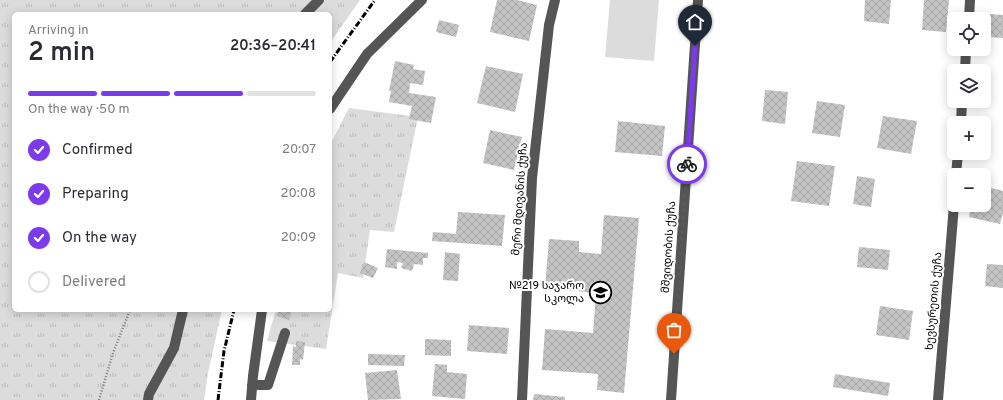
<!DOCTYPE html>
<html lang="en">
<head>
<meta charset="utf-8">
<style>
  body { margin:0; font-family:Overpass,"Noto Sans Georgian",sans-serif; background:#f7f7f7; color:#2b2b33; height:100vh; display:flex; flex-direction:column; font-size:15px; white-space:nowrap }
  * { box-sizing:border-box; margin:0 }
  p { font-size:13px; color:#7c7c81 }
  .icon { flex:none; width:22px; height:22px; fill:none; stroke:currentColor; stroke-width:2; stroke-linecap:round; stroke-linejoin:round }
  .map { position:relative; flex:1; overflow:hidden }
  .side { position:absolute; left:12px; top:12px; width:320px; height:300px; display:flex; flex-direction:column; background:#fff; border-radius:6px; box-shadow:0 2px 10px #0003 }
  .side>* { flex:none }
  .fabs { position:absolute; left:947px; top:12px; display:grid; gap:8px }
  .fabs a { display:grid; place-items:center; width:44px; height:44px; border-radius:6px; background:#fff; box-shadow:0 2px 10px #0003; font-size:20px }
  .pin { position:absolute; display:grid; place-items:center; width:34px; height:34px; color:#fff; margin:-41px -17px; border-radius:50% 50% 50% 0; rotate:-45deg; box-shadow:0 0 4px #0007 }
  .pin .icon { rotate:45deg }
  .courier { position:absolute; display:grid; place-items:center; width:40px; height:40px; margin:-20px; border:3px solid #7c3aed; border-radius:50%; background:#fff; color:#222; box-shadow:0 1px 5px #0007 }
  .headline em { font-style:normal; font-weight:600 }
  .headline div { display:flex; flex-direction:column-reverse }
  .headline { display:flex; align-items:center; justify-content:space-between; height:68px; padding:0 16px }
  h1 { font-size:26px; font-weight:600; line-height:30px }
  .bar { display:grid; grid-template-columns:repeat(4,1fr); gap:6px 4px; align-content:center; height:48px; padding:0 16px }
  .bar i { height:5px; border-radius:3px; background:#e1e1e2 }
  .bar .on { background:#7c3aed }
  .bar p { grid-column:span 4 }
  ol { padding:0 16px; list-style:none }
  li { display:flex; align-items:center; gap:12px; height:44px }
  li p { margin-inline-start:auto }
  li .icon { padding:4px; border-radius:50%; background:#7c3aed; color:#fff; stroke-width:4 }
  li:last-child { color:#7c7c81 }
  li i { width:22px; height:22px; border:2px solid #e1e1e2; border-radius:50% }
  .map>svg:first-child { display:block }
</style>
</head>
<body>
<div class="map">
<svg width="1003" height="400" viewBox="0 0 1003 400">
  <defs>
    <pattern id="grass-tufts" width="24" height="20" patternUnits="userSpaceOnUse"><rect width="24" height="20" fill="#dcdcdc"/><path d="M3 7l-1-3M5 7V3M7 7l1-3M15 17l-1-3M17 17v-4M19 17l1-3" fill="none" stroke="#bbb"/></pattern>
    <pattern id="building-cross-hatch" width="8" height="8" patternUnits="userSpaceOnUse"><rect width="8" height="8" fill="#c4c4c4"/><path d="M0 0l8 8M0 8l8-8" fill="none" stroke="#a7a7a7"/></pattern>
  </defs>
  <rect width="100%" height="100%" fill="#fff"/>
  <!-- grass -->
  <path fill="url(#grass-tufts)" d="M0,0H360L330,43V14H14V310H222L208,373L204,400H0Z
    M349,108L418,117L394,232L370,230L363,278L338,273L326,349L267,341L276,310H330V145Z"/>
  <!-- pitch -->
  <path fill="#dcdcdc" d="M610,0H659L654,61L605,57Z"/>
  <!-- building -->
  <path fill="url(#building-cross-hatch)" d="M497,0H517L537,5L529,41L490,32Z
    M865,0H891L889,24L864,21Z
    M924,0H949L946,32L922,30Z
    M990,14L1003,15V38L988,37Z
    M439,20L459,25L456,37L436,32Z
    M395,61L414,65L413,69L425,71L423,85L410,83L409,93L436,97L431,123L409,119L412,106L389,102L391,91H389Z
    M486,66L523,74L515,112L477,103Z
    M765,90L788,92L785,124L762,121Z
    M817,101L845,105L840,137L812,133Z
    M883,116L917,121L911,154L877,148Z
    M618,121L665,126L662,156L615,152Z
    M490,130L522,137L514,170L483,163Z
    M797,161L835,166L829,206L791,201Z
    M857,176L875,179L871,207L853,204Z
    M984,186L1003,191V213L1000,224L969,217L971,205H984Z
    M458,212L505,215L502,246L432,241L433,232L456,234Z
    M604,215L639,218L624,393L597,390L598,374L542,370L545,329L593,333L596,293L545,288L549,239L579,241V252L601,254Z
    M859,247L890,250L888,270L857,267Z
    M387,249L428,253V258H423V265L414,264L412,271L401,268L403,263L397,262V269L385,267Z
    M445,252L460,254L458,281L443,280Z
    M364,262L378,268L373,278L360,273Z
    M987,264L1003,265V288L985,286Z
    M880,306L913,311L909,340L876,335Z
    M279,310H292L289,320L277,316Z
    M469,325L509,328L507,354L467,351Z
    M425,339L451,340V356L425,355Z
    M296,341L305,342L303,360L300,359V365H292L293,346L296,347Z
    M368,354L405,355L404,366L368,365Z
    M435,364L447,365V372L467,374L465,399L432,396Z
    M397,370L401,399L368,400L365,373Z
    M835,374L890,383L888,396L833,387Z
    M534,394L565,397V400H533Z"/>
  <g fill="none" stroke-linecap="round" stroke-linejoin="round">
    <!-- path -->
    <path stroke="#777" stroke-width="2.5" stroke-dasharray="1 2" stroke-linecap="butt" d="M99,400L113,353L130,310"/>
    <!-- minor -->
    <path stroke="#555" stroke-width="10" d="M305,14L319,0
      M969,19L970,0
      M965,71L966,49
      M330,109L367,54L422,0
      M961,123L962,101
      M956,175L958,153
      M252,385H268L285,333
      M148,400L149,394L174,348L183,310
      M251,400L253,376L262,310
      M522,400L532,178L549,25L555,0
      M671,400L698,0
      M938,400L954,205"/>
    <!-- rail -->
    <path stroke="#000" stroke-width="3" stroke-dasharray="6 2 1 2" stroke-linecap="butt" d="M330,62L375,0
      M218,400L224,351L234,310"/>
  </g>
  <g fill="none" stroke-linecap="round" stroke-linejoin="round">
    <!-- done -->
    <path stroke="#595959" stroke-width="4" stroke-dasharray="0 7.2" d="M674,354L687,164"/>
    <!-- route -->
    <path stroke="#7c3aed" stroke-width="5" d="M687,164L695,46"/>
  </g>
  <!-- icons -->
  <defs>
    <symbol id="school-ring" viewBox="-11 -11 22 22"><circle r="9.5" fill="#fff" stroke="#000" stroke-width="1.5"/><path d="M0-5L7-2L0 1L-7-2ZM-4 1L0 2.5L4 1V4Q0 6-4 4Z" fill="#000"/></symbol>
  </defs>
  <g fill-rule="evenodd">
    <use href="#school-ring" x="588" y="280" width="25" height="25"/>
  </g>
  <g text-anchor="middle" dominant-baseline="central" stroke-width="4" stroke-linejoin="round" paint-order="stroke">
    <!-- street labels -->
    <g font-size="11" fill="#000" stroke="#fff">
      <text transform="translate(520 199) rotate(-86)">მერი მდივანის ქუჩა</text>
      <text transform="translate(669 247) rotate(-86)">მშვიდობის ქუჩა</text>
      <text transform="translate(934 301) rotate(-85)">ხევსურეთის ქუჩა</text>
    </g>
    <!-- poi labels -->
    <g font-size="11" fill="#000" stroke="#fff" text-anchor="end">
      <text x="584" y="286">№219 საჯარო<tspan x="584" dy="13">სკოლა</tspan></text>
    </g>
  </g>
</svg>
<div class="fabs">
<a><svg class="icon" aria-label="locate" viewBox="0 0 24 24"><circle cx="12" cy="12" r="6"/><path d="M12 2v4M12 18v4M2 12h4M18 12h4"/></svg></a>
<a><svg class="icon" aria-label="layers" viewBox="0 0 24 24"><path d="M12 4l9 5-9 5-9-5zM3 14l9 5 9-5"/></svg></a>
<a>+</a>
<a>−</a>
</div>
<div class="pin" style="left:674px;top:354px;background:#ea580c"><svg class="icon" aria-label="bag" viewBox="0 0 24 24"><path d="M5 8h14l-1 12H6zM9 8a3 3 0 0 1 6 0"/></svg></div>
<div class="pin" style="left:695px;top:46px;background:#1f2937"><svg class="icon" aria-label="home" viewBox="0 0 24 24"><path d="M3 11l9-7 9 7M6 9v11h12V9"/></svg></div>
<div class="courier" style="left:687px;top:164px"><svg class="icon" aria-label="bike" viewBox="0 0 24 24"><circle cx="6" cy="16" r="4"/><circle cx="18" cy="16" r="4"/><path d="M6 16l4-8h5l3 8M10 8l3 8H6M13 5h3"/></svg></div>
<section class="side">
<div class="headline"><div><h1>2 min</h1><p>Arriving in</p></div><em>20:36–20:41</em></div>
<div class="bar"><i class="on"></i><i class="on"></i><i class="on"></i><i></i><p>On the way · 50 m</p></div>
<ol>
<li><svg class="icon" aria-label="check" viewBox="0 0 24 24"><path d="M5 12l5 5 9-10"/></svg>Confirmed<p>20:07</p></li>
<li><svg class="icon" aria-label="check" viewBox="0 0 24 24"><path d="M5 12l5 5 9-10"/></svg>Preparing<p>20:08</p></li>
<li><svg class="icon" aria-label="check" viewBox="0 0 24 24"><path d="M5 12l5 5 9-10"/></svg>On the way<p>20:09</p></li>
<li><i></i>Delivered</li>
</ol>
</section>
</div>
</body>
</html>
